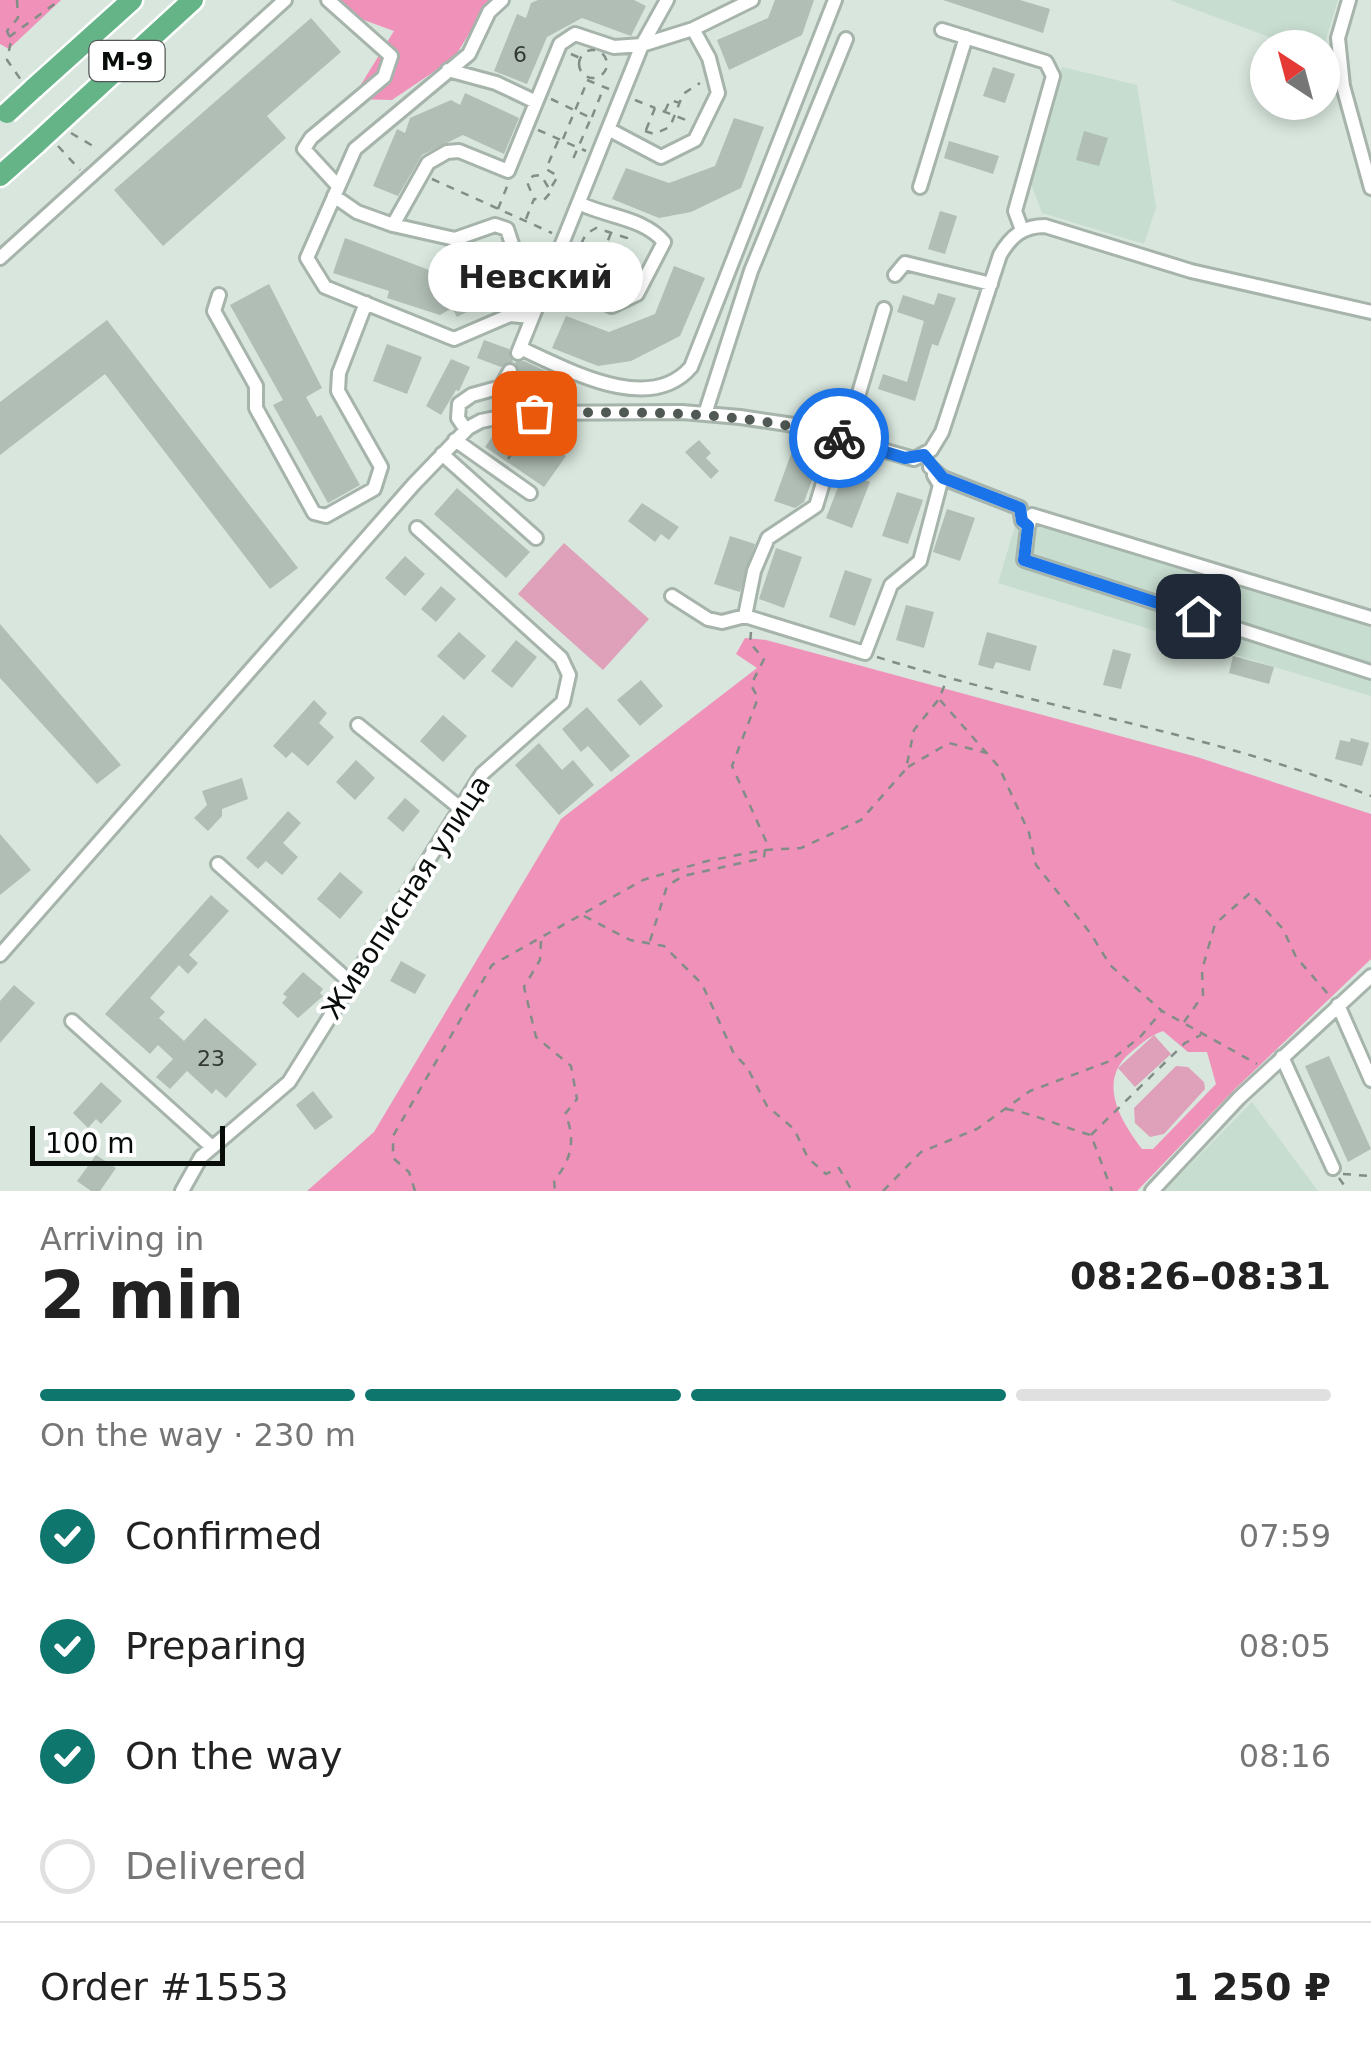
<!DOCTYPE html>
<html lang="en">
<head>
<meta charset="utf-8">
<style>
  body { margin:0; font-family:"DejaVu Sans",sans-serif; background:#f2f2f2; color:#222; height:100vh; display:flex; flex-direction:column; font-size:38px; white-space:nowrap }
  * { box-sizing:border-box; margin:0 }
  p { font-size:32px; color:#767676 }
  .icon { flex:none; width:55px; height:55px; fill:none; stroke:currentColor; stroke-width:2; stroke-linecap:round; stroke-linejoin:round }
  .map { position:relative; height:1191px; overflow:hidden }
  .side { display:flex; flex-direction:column; background:#fff; flex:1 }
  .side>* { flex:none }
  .needle { width:65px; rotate:324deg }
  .controls { position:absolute; left:1250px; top:30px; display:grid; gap:20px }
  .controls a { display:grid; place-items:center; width:90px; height:90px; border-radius:50%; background:#fff; box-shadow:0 5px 15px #0003; font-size:50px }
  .scale { position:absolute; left:30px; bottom:25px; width:195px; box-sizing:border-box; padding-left:10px; border:5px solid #080d0a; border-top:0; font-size:28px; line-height:35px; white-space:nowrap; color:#080d0a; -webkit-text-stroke:8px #fff; paint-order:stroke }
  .pin { position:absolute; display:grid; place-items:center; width:85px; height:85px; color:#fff; margin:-42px; border-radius:20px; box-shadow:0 5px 15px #0006 }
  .courier { position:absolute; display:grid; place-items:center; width:100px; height:100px; margin:-50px; border:8px solid #1a73e8; border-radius:50%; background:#fff; color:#222; box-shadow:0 2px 12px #0007 }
  .bubble { position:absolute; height:70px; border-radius:35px; background:#fff; box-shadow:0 5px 15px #0003; font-size:32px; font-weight:700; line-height:70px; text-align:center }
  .summary em { font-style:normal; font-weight:700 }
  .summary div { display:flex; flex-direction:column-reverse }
  .summary { display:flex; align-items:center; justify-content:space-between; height:170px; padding:0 40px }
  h1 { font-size:65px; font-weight:700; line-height:75px }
  .bar { display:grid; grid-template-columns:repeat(4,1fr); gap:15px 10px; align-content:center; height:120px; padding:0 40px }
  .bar i { height:12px; border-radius:8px; background:#e0e0e0 }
  .bar .selected { background:#0f766e }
  .bar p { grid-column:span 4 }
  .line { display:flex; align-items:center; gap:25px; padding:0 40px; border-top:2px solid #e0e0e0 }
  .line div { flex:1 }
  ol { padding:0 40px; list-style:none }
  li { display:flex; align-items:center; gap:30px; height:110px }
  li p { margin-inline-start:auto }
  li .icon { padding:10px; border-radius:50%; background:#0f766e; color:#fff; stroke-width:4 }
  li:last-child { color:#767676 }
  li i { width:55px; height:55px; border:5px solid #e0e0e0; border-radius:50% }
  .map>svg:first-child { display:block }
</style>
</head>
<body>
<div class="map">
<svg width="1371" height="1191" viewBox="0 0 1371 1191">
  <rect width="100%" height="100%" fill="#d8e6dd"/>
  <!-- built -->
  <path fill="#c7ddcf" d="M1170,0H1338L1323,49L1296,47Z
    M1062,67L1137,85L1156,207L1144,244L1042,213L1028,176Z
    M1018,516L1371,626V696L998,583Z
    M1252,1102L1318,1191H1164Z"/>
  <!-- green -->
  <path fill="#dfa0b9" d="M577,244L594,251L589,264L604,270L615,248L626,253L615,287L568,265Z
    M564,543L649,619L603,670L518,594Z
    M1154,1035L1171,1054L1135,1087L1118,1068Z
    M1176,1066L1188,1067L1204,1082L1205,1089L1164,1134L1150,1137L1135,1123L1134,1108Z"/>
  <!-- forest -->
  <path fill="#ef91b9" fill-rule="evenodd" d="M0,0H61L9,49L0,44Z
    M336,0H490L454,58L392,100L352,99L394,31L353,16Z
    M745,638L766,640L1197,757L1371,814V959L1235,1089L1137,1191H307L374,1132L561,819L757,668L736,654ZM1163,1031L1188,1052H1207L1216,1084L1153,1149H1142C1120,1120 1097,1081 1130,1053C1141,1044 1149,1036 1163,1031Z"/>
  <!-- building -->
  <path fill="#b0beb5" d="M538,0H634L646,6L631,36L582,18L547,37L527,84L494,71L517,14L526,18L531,3Z
    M775,0H814L802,35L729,70L717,40L768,18Z
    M943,0H1020L1050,9L1043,33Z
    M311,18L341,52L267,116L286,138L163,246L114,190Z
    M993,67L1015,74L1005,103L983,96Z
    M465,93L519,118L504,154L463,135L422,155L398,196L373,186L397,129L405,133L410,118L451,100L460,105Z
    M734,118L764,127L741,188L691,212L659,218L612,199L626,168L669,183L715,166Z
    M1084,131L1108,138L1099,166L1076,160Z
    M949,141L999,156L993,174L944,158Z
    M940,211L957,216L945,254L928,249Z
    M345,238L450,278L497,255L514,288L457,317L452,308L440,315L387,298L389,291L333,273Z
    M674,266L705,278L680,336L631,361L598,366L552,348L566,316L609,332L655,314Z
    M269,284L322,388L306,397L317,417L321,415L360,485L328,503L273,405L283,400L230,305Z
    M938,293L956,298L938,346L932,344L915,401L878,389L883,374L907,382L924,321L897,312L903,295L934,305Z
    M107,320L298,568L270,589L105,374L0,455V402Z
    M484,340L509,349L513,362L501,367L477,358Z
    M387,344L422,357L407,394L373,381Z
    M451,359L470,367L459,391L456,390L441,415L426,406Z
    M524,361L567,381L561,398L548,394L550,387L519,375L515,362Z
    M497,430L523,448L533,433L566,456L544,487L485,447Z
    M699,440L711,453L706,458L719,471L711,479L685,452Z
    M791,454L818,464L804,502L795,508L774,501Z
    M844,472L870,482L852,528L826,518Z
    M457,488L530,552L506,578L434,514Z
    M897,492L923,500L908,544L882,536Z
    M642,503L679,527L669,540L661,534L655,542L628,521Z
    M947,509L975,518L960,561L933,552Z
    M730,536L755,544L740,592L714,584Z
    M776,548L802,557L784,608L759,599Z
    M405,556L425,574L405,596L385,578Z
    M845,570L872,579L855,626L829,617Z
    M441,586L456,599L436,622L421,609Z
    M906,605L934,612L924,648L896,640Z
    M0,624L121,765L97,784L0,678Z
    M459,632L486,656L464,680L437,656Z
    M987,632L1037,646L1030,671L996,662L993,669L978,665Z
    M516,640L537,657L512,688L491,671Z
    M1113,649L1131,654L1121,689L1103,685Z
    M1233,656L1274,667L1269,684L1229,673Z
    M641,680L663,706L640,726L617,700Z
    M314,700L327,713L319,723L334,737L308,766L292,752L286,758L273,746Z
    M587,707L630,756L611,772L588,746L581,752L562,729Z
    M443,715L467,736L443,762L420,741Z
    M1351,738L1369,743L1362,766L1335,759L1340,740L1350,742Z
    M539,743L562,770L573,760L594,785L559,815L515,765Z
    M356,760L375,778L355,800L336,782Z
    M242,778L248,799L222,809V816L208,831L194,818L207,805L202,791Z
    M405,798L420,811L403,832L387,818Z
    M288,811L301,823L283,843L298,857L282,875L266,861L258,869L246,858Z
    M0,834L31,870L0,895Z
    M340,872L363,892L340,919L317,899Z
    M211,895L229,911L189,955L198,963L188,974L179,965L150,998L165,1012L159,1018L184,1041L205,1018L257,1064L226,1098L216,1089L212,1094L187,1071L170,1089L156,1077L173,1059L158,1045L150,1054L105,1014Z
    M401,961L426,975L415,994L390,981Z
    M303,972L323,989L320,993L323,996L298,1018L282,1003L287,997L283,994Z
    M14,985L35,1003L0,1043V1001Z
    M1329,1056L1371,1149L1348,1162L1305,1066Z
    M101,1082L122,1101L101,1124L96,1119L88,1128L73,1113Z
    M313,1091L333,1117L315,1130L296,1105Z
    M96,1155L116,1168L100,1191H91L77,1181Z"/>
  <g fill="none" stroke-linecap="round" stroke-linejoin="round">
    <defs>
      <path id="minor" d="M328,0L391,56L384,77L311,138L304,149L338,186
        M502,0L489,12L469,54L355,149L307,258L325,287L454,339L510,315L531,317
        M1349,0L1338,38L1343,86L1371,188
        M942,30L1046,62L1053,76L1015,211L1022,230
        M448,70L496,83L536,102
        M610,130L661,157L695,140L718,93L709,58L693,29
        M920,187L966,37
        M334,196L357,212L393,225L428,163L447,152L459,151L508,171L560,44L575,34L614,47L642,45L667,0
        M393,225L455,239L495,225L507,229L534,310
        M0,258L285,0
        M895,275L905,263L991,284
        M550,277L612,306L637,294L664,242C644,218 608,217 581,204
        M219,295L214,311L256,386V408L314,513L326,516L374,489L381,467L338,391L339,373L366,303
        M520,348C567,369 649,416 691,367L835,0
        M518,353L642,45L693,29L752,0
        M705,414L751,271L846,39
        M466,430L458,418L459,404L472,395L501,387L510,371
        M455,440L530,493
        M845,440L884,309
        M442,454L536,538
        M930,467L943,478L1020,508L1022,521L1028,527L1032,515L1371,618
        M1028,527L1024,560L1371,672
        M672,596L708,619L722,622L745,616L865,653L891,585L920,561L940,485L934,475
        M745,616L754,571L768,538L816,506L837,437
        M358,725L460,808
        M218,864L350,982
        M0,955L414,484L468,428L481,421L521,413L682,412L740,417L794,425L914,459L931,450L942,432L1000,255C1011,236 1023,226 1045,226L1191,271L1371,312
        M1338,1005L1371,1080
        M72,1021L212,1147
        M1282,1057L1333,1168
        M182,1191L201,1157L289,1082L482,774L563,702L569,675L561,658L417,528
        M1152,1191L1239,1098L1371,976"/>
      <path id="highway" d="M33,89L132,0
        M62,120L193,0
        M0,176L36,144"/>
    </defs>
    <!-- minor casing -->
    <use href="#minor" stroke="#a6b4ab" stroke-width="18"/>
    <!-- highway casing -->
    <use href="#highway" stroke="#fff" stroke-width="25"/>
    <!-- path -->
    <path stroke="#838d87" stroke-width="2.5" stroke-dasharray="8 8" stroke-linecap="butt" d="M17,0L18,18L7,31L11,41L7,60L21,80
      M9,37L60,0
      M579 64a14 14 0 1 1 28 0a14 14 0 1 1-28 0Z
      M571,54L580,58
      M587,80L609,89
      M551,99L591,118L573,159
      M635,100L655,108
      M665,111L670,100L680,103
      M592,117L604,87
      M538,130L586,151
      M646,130L655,108L691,122
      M645,131L654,134L670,127L683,94L700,83
      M71,133L98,149
      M563,139L587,82
      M58,146L80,170
      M432,179L552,233
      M552,186L558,176L546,169L558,141
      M498,209L508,184
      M526,219L534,199L544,200L551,192L541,175L533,176L527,182L534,199
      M578,244L610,258L596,287
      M581,244L586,234L596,228L627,238L623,248L608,243
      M602,255L613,228
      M537,402L548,377
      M508,459L529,428
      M877,657C1040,708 1211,733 1371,796
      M940,700L999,767L1029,833L1036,865L1091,934L1110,965L1162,1011L1257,1064
      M908,767L949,743L987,753
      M584,916L630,940L664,946L702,984L734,1054L747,1067L767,1106L794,1129L808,1158L826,1174L839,1168L852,1191
      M541,941L540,960L524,987L536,1037L571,1066L577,1099L565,1114C576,1137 572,1161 554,1180L555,1191
      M650,941L667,886L683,876L764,858L766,841L732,766L758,698L751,685L764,659L750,643L751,632
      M1184,1022L1203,995L1202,970L1215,924L1250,893L1283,929L1296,957L1328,994
      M1006,1109C1036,1114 1061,1127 1091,1135L1112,1191
      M1091,1135L1185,1043L1201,1035
      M1343,1174L1371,1176
      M1339,1178L1348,1191
      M415,1191L409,1172L393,1158V1136L492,965L643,880L707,861L764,850L801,848L861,820L906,769L914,730L939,699L947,679
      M883,1191L921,1152L977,1129L1030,1091L1110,1061L1141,1036L1161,1012"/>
    <!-- minor -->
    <use href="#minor" stroke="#fff" stroke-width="12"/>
    <!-- highway -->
    <use href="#highway" stroke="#65b488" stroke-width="20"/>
    <defs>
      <path id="highway-bridge" d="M7,113L33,89
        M36,144L62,120"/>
    </defs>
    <!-- highway-bridge casing -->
    <use href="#highway-bridge" stroke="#fff" stroke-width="25" stroke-linecap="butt"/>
    <!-- highway-bridge -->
    <use href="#highway-bridge" stroke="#65b488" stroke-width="20"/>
  </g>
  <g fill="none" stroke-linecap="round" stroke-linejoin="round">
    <!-- done -->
    <path stroke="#515954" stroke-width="10" stroke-dasharray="0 18" d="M534,413C637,412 739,409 839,438"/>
    <!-- route -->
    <path stroke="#1a73e8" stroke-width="12" d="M839,438L905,458L924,455L943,478L1020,508L1022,521L1028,526L1024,560L1198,616"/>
  </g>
  <g text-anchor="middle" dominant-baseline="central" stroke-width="8" stroke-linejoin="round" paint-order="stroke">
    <!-- number labels -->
    <g font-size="22" fill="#323935">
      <text x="520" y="54">6</text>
      <text x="211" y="1058">23</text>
    </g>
    <!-- shield labels -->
    <rect fill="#fff" stroke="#525654" stroke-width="2.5" x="89.5" y="41" width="75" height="40" rx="8"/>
    <g font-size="25" font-weight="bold" fill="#080d0a">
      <text x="127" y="61">М-9</text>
    </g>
    <!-- street labels -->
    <g font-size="28" fill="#080d0a" stroke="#fff">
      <text transform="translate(406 897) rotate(-57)">Живописная улица</text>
    </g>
  </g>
</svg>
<div class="controls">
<a><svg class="needle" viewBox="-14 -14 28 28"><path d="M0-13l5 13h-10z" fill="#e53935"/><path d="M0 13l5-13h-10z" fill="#767676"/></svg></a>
</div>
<div class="scale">100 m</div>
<div class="pin" style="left:534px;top:413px;background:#ea580c"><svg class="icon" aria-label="bag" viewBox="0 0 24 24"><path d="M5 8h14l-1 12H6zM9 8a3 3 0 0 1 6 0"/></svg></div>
<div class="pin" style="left:1198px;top:616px;background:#1f2937"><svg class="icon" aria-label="home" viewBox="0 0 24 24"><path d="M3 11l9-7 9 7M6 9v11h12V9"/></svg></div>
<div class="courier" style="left:839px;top:438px"><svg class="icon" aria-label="bike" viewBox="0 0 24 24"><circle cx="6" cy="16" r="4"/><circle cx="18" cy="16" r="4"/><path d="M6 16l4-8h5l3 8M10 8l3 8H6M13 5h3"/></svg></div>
<div class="bubble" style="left:428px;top:242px;width:215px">Невский</div>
</div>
<section class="side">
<div class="summary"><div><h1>2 min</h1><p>Arriving in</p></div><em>08:26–08:31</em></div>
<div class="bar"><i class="selected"></i><i class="selected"></i><i class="selected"></i><i></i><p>On the way · 230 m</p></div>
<ol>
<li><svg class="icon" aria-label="check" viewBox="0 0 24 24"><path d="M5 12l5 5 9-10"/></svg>Confirmed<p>07:59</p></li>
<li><svg class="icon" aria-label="check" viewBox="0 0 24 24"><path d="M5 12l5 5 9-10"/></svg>Preparing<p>08:05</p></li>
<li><svg class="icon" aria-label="check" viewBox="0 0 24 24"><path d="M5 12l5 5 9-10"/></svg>On the way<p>08:16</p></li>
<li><i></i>Delivered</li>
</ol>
<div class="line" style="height:130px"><div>Order #1553</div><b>1 250 ₽</b></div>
</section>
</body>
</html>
